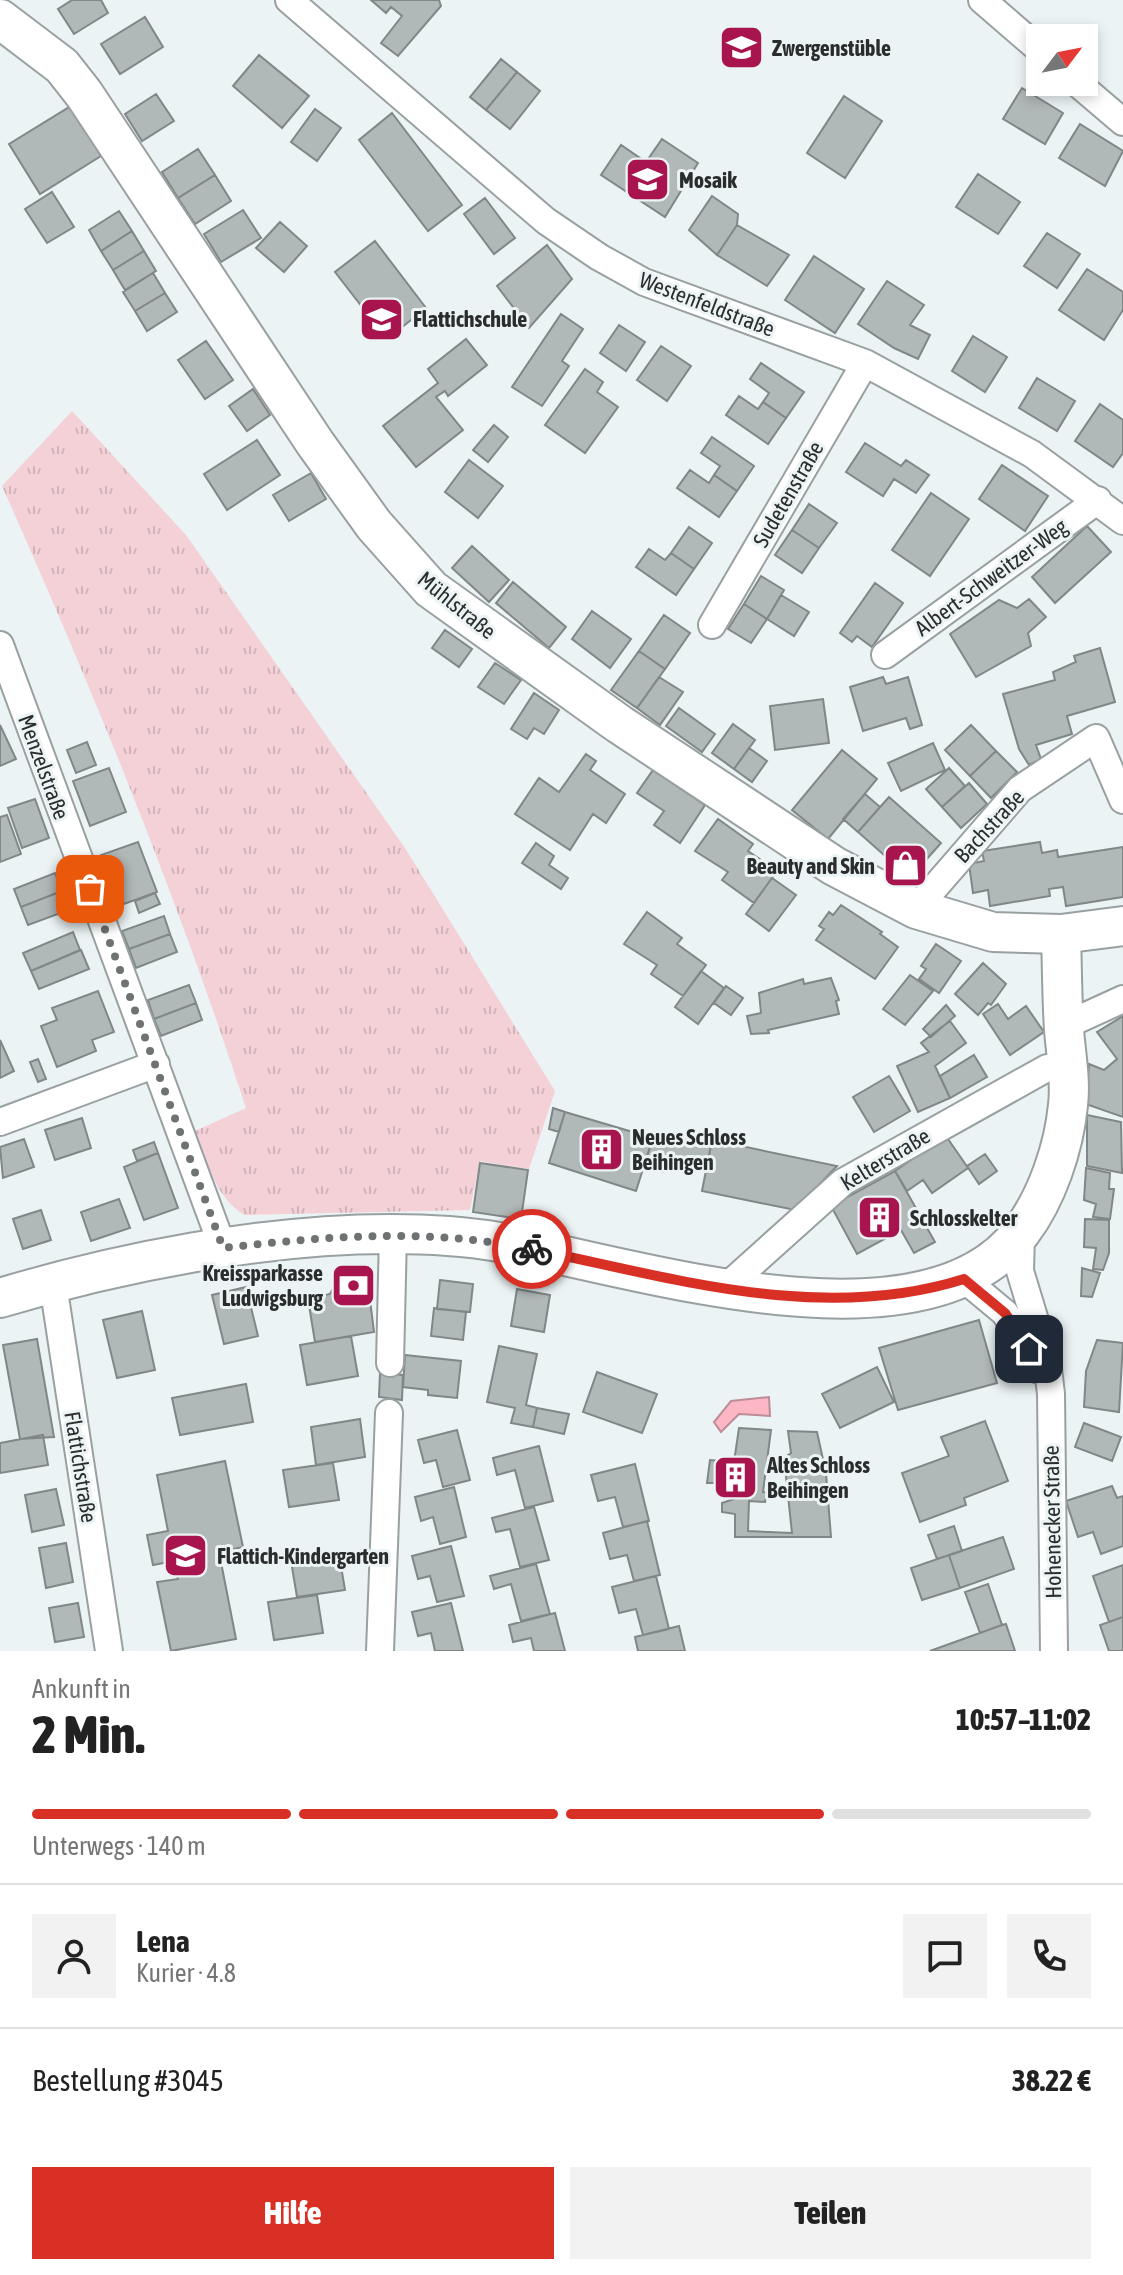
<!DOCTYPE html>
<html lang="de">
<head>
<meta charset="utf-8">
<style>
  body { margin:0; font-family:"Asap Condensed",sans-serif; background:#f2f2f2; color:#222; height:100vh; display:flex; flex-direction:column; font-size:30px; white-space:nowrap }
  * { box-sizing:border-box; margin:0 }
  p { font-size:26px; color:#767676 }
  .icon { flex:none; width:44px; height:44px; fill:none; stroke:currentColor; stroke-width:2; stroke-linecap:round; stroke-linejoin:round }
  .map { position:relative; height:1651px; overflow:hidden }
  .panel { display:flex; flex-direction:column; background:#fff; flex:1 }
  .panel>* { flex:none }
  .needle { width:52px; rotate:58deg }
  .controls { position:absolute; left:1026px; top:24px; display:grid; gap:16px }
  .controls a { display:grid; place-items:center; width:72px; height:72px; border-radius:0px; background:#fff; box-shadow:0 4px 12px #0003; font-size:40px }
  .pin { position:absolute; display:grid; place-items:center; width:68px; height:68px; color:#fff; margin:-34px; border-radius:16px; box-shadow:0 4px 12px #0006 }
  .courier { position:absolute; display:grid; place-items:center; width:80px; height:80px; margin:-40px; border:6px solid #d93025; border-radius:50%; background:#fff; color:#222; box-shadow:0 2px 10px #0007 }
  .headline em { font-style:normal; font-weight:800 }
  .headline div { display:flex; flex-direction:column-reverse }
  .headline { display:flex; align-items:center; justify-content:space-between; height:136px; padding:0 32px }
  h1 { font-size:52px; font-weight:800; line-height:60px }
  .bar { display:grid; grid-template-columns:repeat(4,1fr); gap:12px 8px; align-content:center; height:96px; padding:0 32px }
  .bar i { height:10px; border-radius:6px; background:#e0e0e0 }
  .bar .selected { background:#d93025 }
  .bar p { grid-column:span 4 }
  .line { display:flex; align-items:center; gap:20px; padding:0 32px; border-top:2px solid #e0e0e0 }
  .line div { flex:1 }
  .round { display:grid; place-items:center; flex:none; width:84px; height:84px; border-radius:0px; background:#f2f2f2 }
  .action { display:flex; gap:16px; margin-top:auto; padding:16px 32px }
  .action a { flex:1; height:92px; border-radius:0px; background:#d93025; color:#fff; font-size:32px; font-weight:800; line-height:92px; text-align:center }
  .action a+a { background:#f2f2f2; color:#222 }
  .map>svg:first-child { display:block }
</style>
</head>
<body>
<div class="map">
<svg width="1123" height="1651" viewBox="0 0 1123 1651">
  <defs>
    <pattern id="grass-tufts" width="24" height="20" patternUnits="userSpaceOnUse" patternTransform="scale(2)"><rect width="24" height="20" fill="#f4d1d7"/><path d="M3 7l-1-3M5 7V3M7 7l1-3M15 17l-1-3M17 17v-4M19 17l1-3" fill="none" stroke="#d1b4b9"/></pattern>
  </defs>
  <rect width="100%" height="100%" fill="#ebf3f4"/>
  <!-- grass -->
  <path fill="url(#grass-tufts)" d="M72,411L186,535L405,848L555,1091L529,1169L480,1161L470,1210L244,1215C215,1196 207,1163 195,1131L246,1108C177,896 93,690 2,486Z"/>
  <!-- water -->
  <path fill="#fcb6c4" stroke="#bd8d97" stroke-width="2" d="M769,1397L770,1416L739,1414L721,1432L714,1422L731,1401Z"/>
  <!-- building -->
  <path fill="#b1b8b8" stroke="#808787" stroke-width="2" d="M72,0H101L108,13L74,34L58,9Z
    M439,0L441,6L398,56L381,43L402,16L391,7L386,13L371,0Z
    M145,17L163,47L120,74L101,44Z
    M259,55L309,96L282,128L233,86Z
    M501,59L517,72L486,110L470,97Z
    M517,72L540,91L510,129L486,110Z
    M1022,88L1063,113L1045,144L1003,119Z
    M156,94L174,121L142,141L125,114Z
    M844,96L882,121L845,178L807,153Z
    M71,106L101,156L40,194L9,144Z
    M315,109L341,128L317,161L291,142Z
    M392,113L462,205L428,231L359,140Z
    M1080,124L1123,151L1105,186L1059,158Z
    M662,139L698,163L665,217L601,175L621,145L646,162Z
    M198,149L215,175L178,198L162,172Z
    M978,174L1020,202L998,234L956,207Z
    M215,175L231,201L195,224L178,198Z
    M52,192L74,227L47,243L25,209Z
    M712,196L738,214L737,225L717,255L689,230Z
    M485,198L515,238L494,254L464,214Z
    M243,210L261,238L221,262L204,234Z
    M119,211L132,231L101,251L89,230Z
    M280,222L307,246L284,272L256,248Z
    M737,225L789,255L767,286L717,255Z
    M132,231L144,251L113,270L101,251Z
    M1047,233L1080,254L1057,288L1024,266Z
    M375,241L426,308L387,339L335,272Z
    M547,245L572,279L529,328L497,286Z
    M144,251L156,271L125,290L113,270Z
    M814,256L864,289L835,333L785,300Z
    M1087,269L1123,292V310L1104,340L1059,310Z
    M153,273L165,293L135,311L123,292Z
    M887,281L924,305L910,325L930,335L918,359L894,348L858,324Z
    M165,293L177,312L147,331L135,311Z
    M561,314L583,329L562,361L569,366L542,406L512,387Z
    M619,325L645,342L626,371L600,353Z
    M973,336L1007,357L985,392L952,371Z
    M466,339L487,365L448,396L445,391L436,397L463,430L416,467L383,426L438,383L428,369Z
    M206,341L233,380L205,399L178,360Z
    M661,346L691,366L667,401L637,380Z
    M761,363L804,392L786,418L763,402L769,393L750,379Z
    M585,369L603,382L597,392L618,407L585,453L545,425Z
    M1037,378L1075,401L1057,431L1019,408Z
    M253,389L270,415L247,431L229,406Z
    M739,396L758,409L763,402L786,418L768,444L726,415Z
    M1100,404L1123,420V453L1113,467L1075,441Z
    M494,425L508,437L488,462L473,450Z
    M712,437L754,466L737,491L714,475L720,466L701,453Z
    M257,440L280,475L227,510L204,474Z
    M865,443L901,466L906,460L929,475L916,493L894,479L883,496L846,472Z
    M469,460L503,486L478,518L445,492Z
    M1002,465L1048,496L1025,531L979,499Z
    M690,470L709,483L714,475L737,491L719,517L677,488Z
    M311,473L326,499L289,521L273,495Z
    M931,493L969,519L930,576L892,550Z
    M809,504L837,523L819,548L792,530Z
    M1087,526L1111,552L1055,603L1032,577Z
    M689,527L712,543L694,569L671,553Z
    M792,530L819,548L802,573L775,555Z
    M472,546L509,580L489,602L452,568Z
    M649,549L665,560L671,553L694,569L676,595L636,567Z
    M761,576L784,590L767,619L744,604Z
    M513,582L566,627L549,648L496,603Z
    M875,583L903,603L872,647L857,636L852,642L840,633Z
    M781,595L809,612L794,636L767,619Z
    M1029,599L1046,617L1028,633L1031,646L976,677L950,634L999,600L1017,608Z
    M744,604L767,619L751,643L728,629Z
    M592,611L631,639L610,668L572,639Z
    M664,615L690,633L665,669L639,651Z
    M445,630L472,649L459,667L432,648Z
    M1100,648L1115,702L1067,716L1072,734L1036,745L1041,759L1029,765L1019,749L1003,694L1055,680L1053,672L1076,662L1074,656Z
    M639,651L665,669L637,708L611,690Z
    M495,663L521,680L504,704L478,687Z
    M659,677L683,692L660,725L637,708Z
    M883,677L886,684L908,677L922,725L910,729L906,718L863,731L850,687Z
    M534,693L559,710L544,734L534,728L527,739L511,729Z
    M823,699L829,743L775,750L770,706Z
    M679,708L715,734L702,752L666,726Z
    M733,724L755,740L734,769L712,753Z
    M0,725L16,759L0,766Z
    M971,725L996,751L970,776L945,750Z
    M87,742L96,765L76,773L67,750Z
    M933,743L945,770L901,791L888,763Z
    M749,748L767,761L752,782L734,769Z
    M842,750L877,779L828,839L792,810Z
    M996,751L1017,772L991,798L970,776Z
    M586,754L596,761L590,770L625,794L606,823L593,814L570,850L515,814L539,778L559,792Z
    M109,768L126,812L90,826L73,781Z
    M949,768L965,786L942,807L926,789Z
    M653,770L705,805L680,843L654,825L664,811L637,793Z
    M969,783L987,804L961,828L942,807Z
    M865,794L880,807L858,832L843,819Z
    M889,797L941,843L910,878L858,832Z
    M35,799L49,838L22,848L8,808Z
    M7,815L21,854L0,862V817Z
    M718,819L753,844L748,851L777,871L754,903L722,880L728,872L695,851Z
    M138,842L157,892L124,904L119,891L115,892L101,855Z
    M1040,842L1042,853L1057,850L1058,857L1123,847V897L1066,906L1063,887L1049,889L1050,896L990,906L988,890L973,893L969,864L984,861L982,851Z
    M536,843L554,856L549,865L568,878L561,889L522,863Z
    M55,873L62,891L21,907L14,889Z
    M772,878L796,895L769,931L746,914Z
    M62,891L69,910L28,925L21,907Z
    M155,893L160,904L139,913L135,901Z
    M841,905L882,932L880,934L898,947L875,979L816,940L824,929L819,926L829,912L833,915Z
    M647,912L682,938L677,944L706,965L683,996L651,974L657,965L624,944Z
    M164,916L170,934L129,949L122,931Z
    M73,932L80,950L31,971L23,953Z
    M170,934L177,952L136,968L129,949Z
    M936,944L961,961L939,993L919,979L926,969L921,966Z
    M81,950L89,969L39,989L31,971Z
    M983,963L1006,984L991,1005L988,1003L978,1015L955,994Z
    M701,971L724,988L698,1024L675,1007Z
    M910,975L933,991L905,1025L883,1009Z
    M831,978L839,1000L836,1001L839,1014L768,1030L769,1033L751,1034L747,1016L761,1013L759,993L803,979L804,984Z
    M189,985L196,1003L154,1019L148,1000Z
    M726,986L743,998L731,1015L714,1003Z
    M98,991L114,1032L92,1040L96,1051L57,1067L41,1026L57,1020L52,1008Z
    M196,1003L202,1020L161,1036L154,1019Z
    M998,1004L1008,1019L1026,1006L1044,1032L1010,1055L983,1014Z
    M946,1005L955,1016L931,1037L923,1029Z
    M1123,1016V1117L1086,1104L1089,1064L1104,1070L1117,1059L1097,1032Z
    M950,1021L966,1043L935,1066L950,1098L918,1112L897,1066L929,1052L921,1043Z
    M0,1040L14,1071L0,1078Z
    M974,1055L987,1077L950,1098L940,1076Z
    M38,1059L46,1079L38,1082L30,1062Z
    M889,1076L910,1111L874,1132L853,1097Z
    M553,1108L565,1112L559,1132L549,1129Z
    M565,1112L653,1138L636,1191L549,1163Z
    M1087,1115L1121,1122L1122,1173L1087,1166Z
    M82,1118L91,1148L55,1160L45,1130Z
    M946,1136L968,1168L932,1193L923,1180L907,1191L895,1171Z
    M653,1138L712,1140L708,1162L668,1157L664,1172L644,1165Z
    M24,1139L34,1167L3,1178L0,1147Z
    M712,1140L837,1166L795,1210L702,1191Z
    M154,1142L158,1153L137,1161L133,1150Z
    M158,1153L178,1208L144,1220L124,1167Z
    M985,1154L997,1171L979,1184L967,1166Z
    M480,1163L528,1170L521,1219L473,1212Z
    M1086,1168L1110,1173L1109,1189H1114L1110,1219L1093,1217L1096,1204L1084,1200Z
    M895,1171L935,1242L914,1253L901,1230L857,1254L831,1206Z
    M119,1199L130,1228L91,1241L81,1212Z
    M41,1210L51,1240L23,1249L13,1219Z
    M1085,1219L1109,1220V1253L1103,1270L1093,1269L1096,1248L1084,1247Z
    M344,1268H366L374,1332L315,1342L308,1299L330,1294Z
    M1082,1268L1100,1273L1092,1297L1081,1296Z
    M440,1280L473,1284L470,1312L437,1309Z
    M246,1287L258,1336L224,1344L212,1295Z
    M517,1289L550,1295L544,1332L511,1326Z
    M434,1308L466,1312L463,1340L431,1336Z
    M142,1311L155,1370L117,1378L103,1320Z
    M979,1320L997,1383L898,1410L879,1348Z
    M351,1336L358,1376L307,1385L300,1345Z
    M37,1339L54,1437L20,1439L3,1345Z
    M1097,1340L1123,1343L1119,1412L1084,1407L1086,1371Z
    M499,1346L537,1354L526,1405L537,1408L533,1427L511,1423L515,1408L487,1402Z
    M405,1355L461,1361L457,1398L428,1395V1390L403,1387Z
    M877,1367L894,1402L840,1428L822,1394Z
    M597,1372L657,1394L642,1433L583,1412Z
    M380,1373L403,1375L402,1400L379,1397Z
    M246,1384L253,1422L180,1435L172,1398Z
    M537,1408L569,1414L564,1434L533,1427Z
    M360,1419L365,1457L316,1465L311,1427Z
    M985,1421L1008,1481L964,1498L966,1505L920,1522L902,1473L949,1456L941,1437Z
    M1084,1423L1121,1437L1112,1461L1075,1447Z
    M739,1428L771,1430L763,1492L772,1493V1498H766L765,1502L749,1501L748,1531L792,1533L784,1458L791,1453L788,1431L817,1432L826,1473L831,1537H735V1514L722,1512V1503L734,1499L733,1483H707L710,1460L734,1462Z
    M457,1430L470,1480L443,1487L436,1460L424,1463L418,1440Z
    M43,1435L48,1465L0,1473V1443Z
    M539,1446L553,1501L525,1508L515,1470L497,1475L493,1458Z
    M225,1461L243,1547L219,1552L236,1639L171,1651L157,1582L178,1579L174,1561L153,1565L147,1535L168,1531L157,1475Z
    M333,1463L339,1500L289,1507L283,1470Z
    M635,1464L649,1521L623,1527L615,1497L598,1501L591,1475Z
    M1112,1486L1117,1498L1123,1496V1546L1101,1554L1093,1532L1078,1537L1066,1501Z
    M454,1487L466,1537L440,1544L433,1517L421,1521L415,1497Z
    M56,1489L64,1525L32,1532L25,1495Z
    M534,1507L549,1560L520,1567L510,1529L496,1532L492,1518Z
    M647,1521L660,1575L634,1581L627,1555L610,1559L603,1533Z
    M954,1526L962,1551L937,1559L928,1535Z
    M1003,1537L1014,1569L960,1588L949,1555Z
    M66,1543L73,1582L46,1588L39,1548Z
    M451,1546L464,1596L437,1602L430,1576L418,1579L412,1556Z
    M339,1554L345,1590L297,1597L291,1561Z
    M949,1555L960,1588L922,1600L911,1568Z
    M536,1564L550,1614L521,1621L511,1584L494,1589L490,1576Z
    M1123,1565V1617L1109,1622L1093,1576Z
    M656,1576L669,1629L643,1635L636,1609L619,1613L612,1587Z
    M988,1584L1002,1625L980,1633L965,1592Z
    M317,1595L323,1633L274,1640L268,1602Z
    M78,1603L84,1637L55,1642L49,1608Z
    M451,1603L463,1651H435L431,1633L418,1636L412,1612Z
    M555,1613L565,1651H534L531,1638L513,1642L509,1625Z
    M1123,1617V1651H1109L1100,1625Z
    M1006,1624L1015,1651H930L1002,1625Z
    M679,1626L685,1651H638L635,1637Z"/>
  <g fill="none" stroke-linecap="round" stroke-linejoin="round">
    <defs>
      <path id="street" d="M289,0L546,221L599,257L644,282L865,363L1032,454L1123,521
        M982,0L1040,50
        M1076,82L1123,122
        M712,625L865,363
        M0,645L223,1248
        M885,655L1098,500
        M916,909L1020,789L1096,738L1123,800
        M1064,1026L1123,999
        M0,1122L156,1064
        M1021,1234L1020,1271L1047,1360L1051,1394L1054,1651
        M964,1279L1005,1313L1039,1370
        M53,1284L109,1651
        M725,1288L843,1182L1047,1068L1067,1065
        M390,1363L393,1234
        M380,1651L389,1413"/>
      <path id="secondary" d="M0,19L62,66L84,94L315,443L374,525L431,589L619,724L834,866L916,909L993,932L1061,934L1123,926
        M0,1298C120,1262 264,1234 390,1234C425,1234 464,1236 499,1242C631,1266 925,1362 1021,1232C1047,1198 1064,1147 1068,1105C1071,1081 1066,1055 1064,1030C1062,998 1062,966 1061,934"/>
    </defs>
    <!-- street casing -->
    <use href="#street" stroke="#99a0a1" stroke-width="30"/>
    <!-- secondary casing -->
    <use href="#secondary" stroke="#99a0a1" stroke-width="42"/>
    <!-- street -->
    <use href="#street" stroke="#fff" stroke-width="26"/>
    <!-- secondary -->
    <use href="#secondary" stroke="#fff" stroke-width="38"/>
  </g>
  <g fill="none" stroke-linecap="round" stroke-linejoin="round">
    <!-- done -->
    <path stroke="#6e7273" stroke-width="8" stroke-dasharray="0 14.4" d="M90,889L223,1248C327,1236 429,1228 532,1249"/>
    <!-- route -->
    <path stroke="#d93025" stroke-width="10" d="M532,1249C673,1278 822,1324 964,1279L1005,1313L1029,1349"/>
  </g>
  <!-- icons -->
  <defs>
    <symbol id="school-square" viewBox="-11 -11 22 22"><rect x="-9" y="-9" width="18" height="18" rx="4" fill="#a8154e" stroke="#ebf3f4"/><path d="M0-5L7-2L0 1L-7-2ZM-4 1L0 2.5L4 1V4Q0 6-4 4Z" fill="#fff"/></symbol>
    <symbol id="shop-square" viewBox="-11 -11 22 22"><rect x="-9" y="-9" width="18" height="18" rx="4" fill="#a8154e" stroke="#ebf3f4"/><path d="M-5-2.5h2.3a2.7 3.5 0 0 1 5.4 0H5L5.5 6h-11ZM-1.5-2.5h3a1.5 2.3 0 0 0-3 0Z" fill="#fff"/></symbol>
    <symbol id="building-square" viewBox="-11 -11 22 22"><rect x="-9" y="-9" width="18" height="18" rx="4" fill="#a8154e" stroke="#ebf3f4"/><path d="M-4-6H4V6H1V3H-1V6H-4ZM-2.5-4.3h1.7v1.8h-1.7ZM.8-4.3h1.7v1.8H.8ZM-2.5-1h1.7V.8h-1.7ZM.8-1h1.7V.8H.8Z" fill="#fff"/></symbol>
    <symbol id="bank-square" viewBox="-11 -11 22 22"><rect x="-9" y="-9" width="18" height="18" rx="4" fill="#a8154e" stroke="#ebf3f4"/><path d="M-6-4H6V4H-6ZM0-2.3a2.3 2.3 0 1 0 0 4.6a2.3 2.3 0 1 0 0-4.6Z" fill="#fff"/></symbol>
  </defs>
  <g fill-rule="evenodd">
    <use href="#school-square" x="716" y="22" width="51" height="51"/>
    <use href="#school-square" x="622" y="154" width="51" height="51"/>
    <use href="#school-square" x="356" y="294" width="51" height="51"/>
    <use href="#shop-square" x="880" y="840" width="51" height="51"/>
    <use href="#building-square" x="576" y="1124" width="51" height="51"/>
    <use href="#building-square" x="854" y="1192" width="51" height="51"/>
    <use href="#bank-square" x="328" y="1260" width="51" height="51"/>
    <use href="#building-square" x="710" y="1452" width="51" height="51"/>
    <use href="#school-square" x="160" y="1530" width="51" height="51"/>
  </g>
  <g text-anchor="middle" dominant-baseline="central" stroke-width="6" stroke-linejoin="round" paint-order="stroke">
    <!-- poi labels -->
    <g font-size="22" font-weight="bold" fill="#2a2c2d" stroke="#ebf3f4" text-anchor="start">
      <text x="772" y="48">Zwergenstüble</text>
      <text x="679" y="180">Mosaik</text>
      <text x="413" y="319">Flattichschule</text>
      <text x="875" y="866" text-anchor="end">Beauty and Skin</text>
      <text x="632" y="1137">Neues Schloss<tspan x="632" dy="25">Beihingen</tspan></text>
      <text x="910" y="1218">Schlosskelter</text>
      <text x="323" y="1273" text-anchor="end">Kreissparkasse<tspan x="323" dy="25">Ludwigsburg</tspan></text>
      <text x="767" y="1465">Altes Schloss<tspan x="767" dy="25">Beihingen</tspan></text>
      <text x="217" y="1556">Flattich-Kindergarten</text>
    </g>
    <!-- street labels -->
    <g font-size="22" fill="#2a2c2d" stroke="#ebf3f4">
      <text transform="translate(707 304) rotate(21)">Westenfeldstraße</text>
      <text transform="translate(788 494) rotate(-60)">Sudetenstraße</text>
      <text transform="translate(991 577) rotate(-36)">Albert-Schweitzer-Weg</text>
      <text transform="translate(457 605) rotate(39)">Mühlstraße</text>
      <text transform="translate(44 767) rotate(70)">Menzelstraße</text>
      <text transform="translate(989 826) rotate(-47)">Bachstraße</text>
      <text transform="translate(885 1159) rotate(-31)">Kelterstraße</text>
      <text transform="translate(81 1467) rotate(81)">Flattichstraße</text>
      <text transform="translate(1052 1522) rotate(-91)">Hohenecker Straße</text>
    </g>
  </g>
</svg>
<div class="controls">
<a><svg class="needle" viewBox="-14 -14 28 28"><path d="M0-13l5 13h-10z" fill="#e53935"/><path d="M0 13l5-13h-10z" fill="#767676"/></svg></a>
</div>
<div class="pin" style="left:90px;top:889px;background:#ea580c"><svg class="icon" aria-label="bag" viewBox="0 0 24 24"><path d="M5 8h14l-1 12H6zM9 8a3 3 0 0 1 6 0"/></svg></div>
<div class="pin" style="left:1029px;top:1349px;background:#1f2937"><svg class="icon" aria-label="home" viewBox="0 0 24 24"><path d="M3 11l9-7 9 7M6 9v11h12V9"/></svg></div>
<div class="courier" style="left:532px;top:1249px"><svg class="icon" aria-label="bike" viewBox="0 0 24 24"><circle cx="6" cy="16" r="4"/><circle cx="18" cy="16" r="4"/><path d="M6 16l4-8h5l3 8M10 8l3 8H6M13 5h3"/></svg></div>
</div>
<section class="panel">
<div class="headline"><div><h1>2 Min.</h1><p>Ankunft in</p></div><em>10:57–11:02</em></div>
<div class="bar"><i class="selected"></i><i class="selected"></i><i class="selected"></i><i></i><p>Unterwegs · 140 m</p></div>
<div class="line" style="height:144px"><a class="round"><svg class="icon" aria-label="person" viewBox="0 0 24 24"><circle cx="12" cy="8" r="4"/><path d="M4 21q1-7 8-7t8 7"/></svg></a><div><b>Lena</b><p>Kurier · 4.8</p></div><a class="round"><svg class="icon" aria-label="chat" viewBox="0 0 24 24"><path d="M4 5h16v11H9l-5 4z"/></svg></a><a class="round"><svg class="icon" aria-label="phone" viewBox="0 0 24 24"><path d="M5 4h4l2 5-3 2q2 4 5 5l2-3 5 2v4C11 20 4 13 5 4z"/></svg></a></div>
<div class="line" style="height:104px"><div>Bestellung #3045</div><b>38.22 €</b></div>
<div class="action"><a>Hilfe</a><a>Teilen</a></div>
</section>
</body>
</html>
